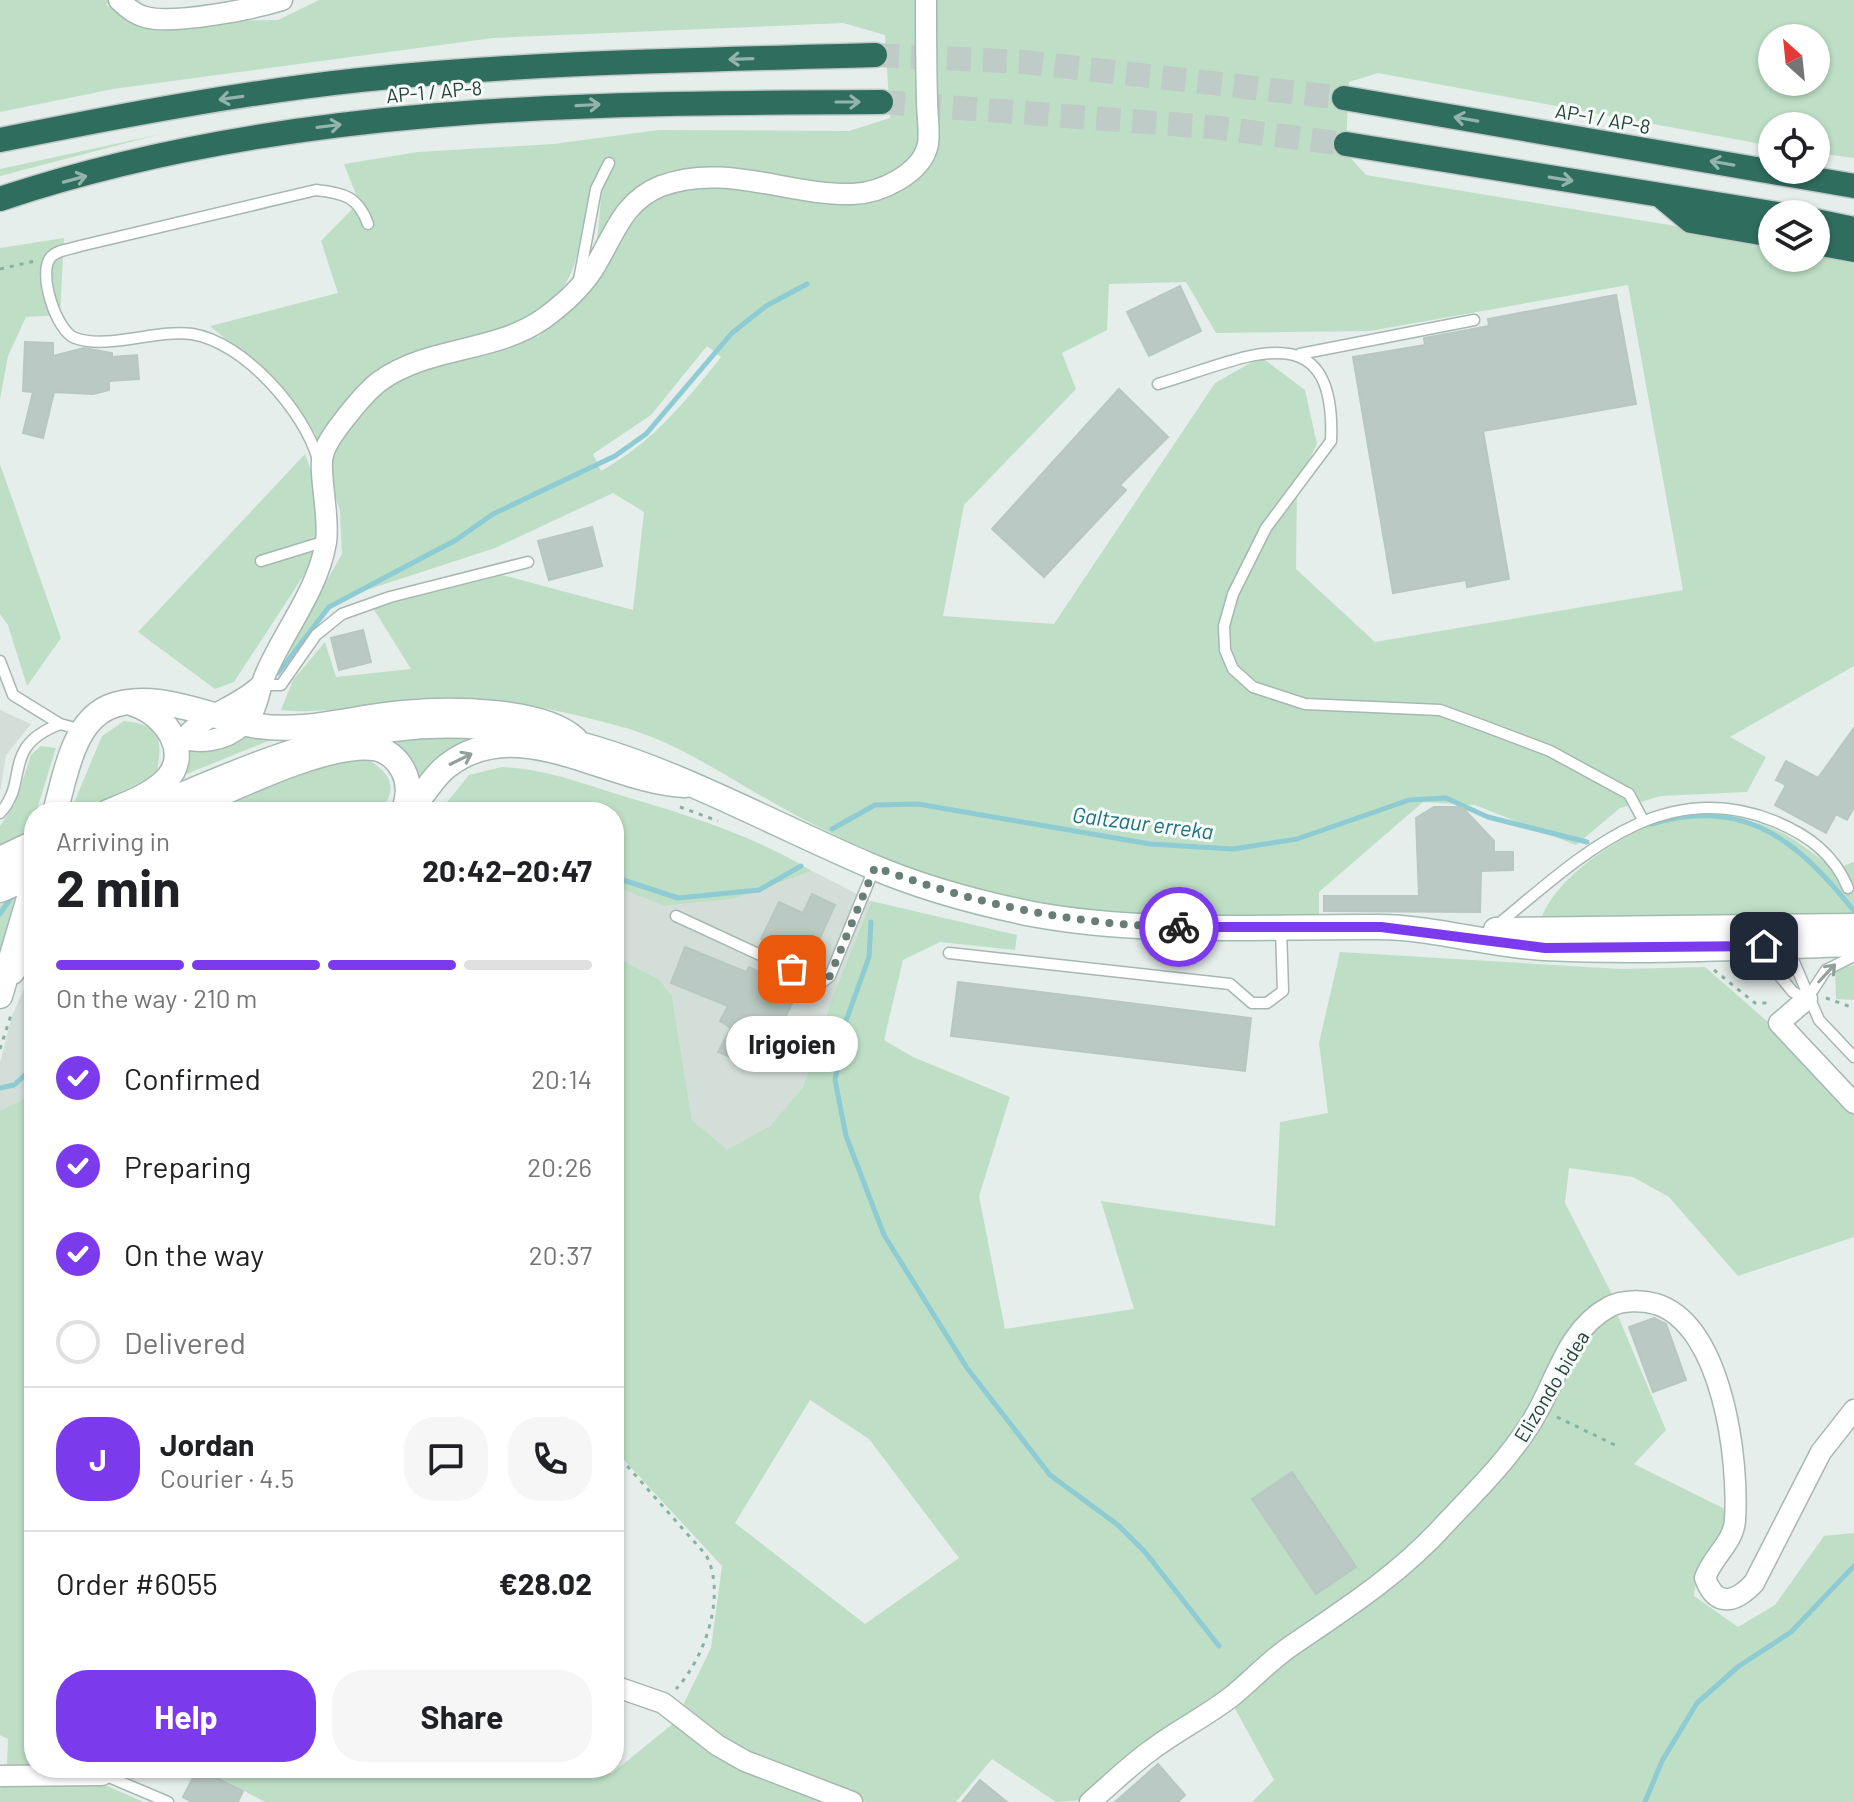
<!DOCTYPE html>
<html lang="en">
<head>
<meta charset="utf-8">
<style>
  body { margin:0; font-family:Barlow,sans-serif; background:#f6f6f6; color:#202124; height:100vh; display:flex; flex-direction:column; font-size:30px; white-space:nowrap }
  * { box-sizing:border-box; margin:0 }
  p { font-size:26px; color:#757577 }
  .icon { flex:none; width:44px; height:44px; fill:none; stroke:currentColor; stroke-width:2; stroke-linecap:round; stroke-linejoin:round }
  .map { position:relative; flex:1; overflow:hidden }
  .sheet { position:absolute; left:24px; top:802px; width:600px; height:976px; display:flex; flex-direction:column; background:#fff; border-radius:32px; box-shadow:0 2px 6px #0004 }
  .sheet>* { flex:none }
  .needle { width:52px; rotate:333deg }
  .controls { position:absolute; left:1758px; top:24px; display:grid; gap:16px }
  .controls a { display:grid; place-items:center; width:72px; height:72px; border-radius:50%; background:#fff; box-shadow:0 2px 6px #0004; font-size:40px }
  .pin { position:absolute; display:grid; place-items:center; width:68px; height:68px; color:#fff; margin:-34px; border-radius:16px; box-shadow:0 4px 12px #0006 }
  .courier { position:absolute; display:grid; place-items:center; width:80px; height:80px; margin:-40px; border:6px solid #7c3aed; border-radius:50%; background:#fff; color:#222; box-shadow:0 2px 10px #0007 }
  .bubble { position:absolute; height:56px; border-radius:28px; background:#fff; box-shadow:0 2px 6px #0004; font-size:26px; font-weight:700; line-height:56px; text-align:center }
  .headline em { font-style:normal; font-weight:700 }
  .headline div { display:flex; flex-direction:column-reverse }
  .headline { display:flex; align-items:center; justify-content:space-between; height:136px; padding:0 32px }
  h1 { font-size:52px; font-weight:700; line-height:60px }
  .bar { display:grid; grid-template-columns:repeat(4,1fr); gap:12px 8px; align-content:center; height:96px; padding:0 32px }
  .bar i { height:10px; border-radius:6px; background:#e0e0e0 }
  .bar .active { background:#7c3aed }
  .bar p { grid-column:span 4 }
  .line { display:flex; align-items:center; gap:20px; padding:0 32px; border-top:2px solid #e0e0e0 }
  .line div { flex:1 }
  .round { display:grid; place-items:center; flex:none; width:84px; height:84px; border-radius:32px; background:#f6f6f6 }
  ol { padding:0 32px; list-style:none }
  li { display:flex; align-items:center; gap:24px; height:88px }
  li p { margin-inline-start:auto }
  li .icon { padding:8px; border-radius:50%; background:#7c3aed; color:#fff; stroke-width:4 }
  li:last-child { color:#757577 }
  li i { width:44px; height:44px; border:4px solid #e0e0e0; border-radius:50% }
  .button { display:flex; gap:16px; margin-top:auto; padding:16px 32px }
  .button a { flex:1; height:92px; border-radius:32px; background:#7c3aed; color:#fff; font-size:32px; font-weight:700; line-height:92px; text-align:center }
  .button a+a { background:#f6f6f6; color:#202124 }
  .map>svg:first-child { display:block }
</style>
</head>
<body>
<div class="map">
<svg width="1854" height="1802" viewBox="0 0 1854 1802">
  <rect width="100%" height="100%" fill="#e5eeea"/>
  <!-- built -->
  <path fill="#d3ded9" d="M0,710L31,724L6,755L0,792Z
    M812,871L871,901L831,1001L803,1087L770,1126L727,1151L692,1120L672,996L659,979L614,956V886L664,906L733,899Z
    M34,966V1088L29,1096L0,1111V1063L12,1016Z"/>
  <!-- green -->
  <path fill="#bedfc6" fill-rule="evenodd" d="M0,0H143L106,4L126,21L278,20L319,0H1854V158L1816,153V126H1772V146L1378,73L1349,82L1346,144L1347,154L1366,175L1772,242V258H1816V251L1854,260V666L1730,737L1766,757L1747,792L1661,796L1620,808L1576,845L1475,805L1423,802L1319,892V921C1211,918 1099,923 994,897C954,887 912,870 875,853C840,838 805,821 772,802C722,774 672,739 615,725C550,708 481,693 413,699C368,703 326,715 281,710L293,680L325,642L336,677L411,669L373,608L502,575L633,610L644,512L613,493L495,548L339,599L277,667L342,554L340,511L315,433L279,384L210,326L338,293L321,241L359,202L344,164L418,152L553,144L659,130L849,131L890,118L885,35L843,23L493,38L113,89L0,112ZM1772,38H1816V82H1772ZM594,182L602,186L593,288L538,337L516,325C592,282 570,253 594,182ZM1186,282L1216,333L1370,331L1628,285L1683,590L1375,642L1296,569L1297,484L1317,444L1305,390L1261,357L1215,383L1054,624L943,616L964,505L1076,389L1062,353L1107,330L1109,284ZM707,346L721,357C686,401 652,443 601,471L593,454L651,415Z
    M161,134L0,176V169Z
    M64,238L60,315L26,317L8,356L0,399V248Z
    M305,454L316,484L322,518L317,555L234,682L215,689L138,632Z
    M0,464L61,638L27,686L8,625L0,614Z
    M124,721C163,725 163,742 156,775L78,812H70L102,736Z
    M245,732L278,737L184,775L187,749Z
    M421,738H472L474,744L419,780L390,742Z
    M41,746L56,748L30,832L0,845V826L15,804L31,755Z
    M363,758C389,768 403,792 376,812L256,806L217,810C264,788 312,765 363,758Z
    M502,767C543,769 578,782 616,794C684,814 751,834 812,871L733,899L664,906L614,886V812H439L469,775Z
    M1686,818C1763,817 1774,823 1834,869L1854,862V915L1542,916C1557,880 1603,848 1638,831C1652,824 1671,822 1686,818Z
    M15,897L0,951V905Z
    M871,901L1017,935L1015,950L940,942L903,960L884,1040L913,1057L1010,1097L979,1196L1005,1329L1134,1309L1101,1201L1275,1226L1280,1122L1328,1113L1319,1043L1340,952L1621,969L1705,967L1776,1029L1854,1110V1237L1738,1276L1669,1197L1633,1177L1569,1168L1565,1203L1614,1298L1518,1430L1458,1503L1396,1566L1084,1800L1056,1802L992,1759L956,1802H866L747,1755L681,1709L711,1648L722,1566L614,1449V956L659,979L672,996L692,1120L727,1150L770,1126L803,1087L831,1001ZM810,1400L869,1439L959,1558L865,1624L735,1523Z
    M1854,965V1000L1836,999L1835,970Z
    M34,1088V1768L7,1765L8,1739L0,1735V1111L29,1096Z
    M1616,1311L1666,1430L1634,1464L1729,1511C1722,1543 1697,1562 1694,1596L1738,1627L1775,1605L1824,1536L1854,1533V1802H1252L1274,1780L1232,1703L1430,1549L1547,1420L1556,1387L1591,1328Z
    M675,1722L833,1802H265L202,1768H603L611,1774Z
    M126,1768H172L132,1779L120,1775Z
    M98,1782L144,1802H0V1788L12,1783Z"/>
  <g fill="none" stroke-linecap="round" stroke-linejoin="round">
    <!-- stream -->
    <path stroke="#8ecbd3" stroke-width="5" d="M278,673L329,607L456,540L493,514L615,456L646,434L732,333L766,306L807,284
      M1652,824C1745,796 1799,842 1854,911
      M832,829L875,805L918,804L1150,844L1233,849L1297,839L1409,800L1446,798L1488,817L1587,842
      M614,877L678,898L759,890L801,866
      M0,914L14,893
      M871,922L869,957L846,1021L835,1080L846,1136L884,1235L967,1368L1050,1475L1118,1525L1145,1552L1219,1646
      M0,1088L14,1085L34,1067
      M1645,1802L1662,1761L1697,1703L1739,1666L1791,1632L1854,1566"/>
  </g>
  <!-- building -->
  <path fill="#bac9c3" stroke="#b7c8c0" stroke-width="2" d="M1180,286L1201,331L1149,356L1127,312Z
    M1616,295L1636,404L1483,431L1509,579L1467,587L1466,580L1393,593L1353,357L1425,345L1424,338L1489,326L1488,319Z
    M25,342L53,343V356L84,348L112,353V357L137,355L139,379L109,381V390L93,394L54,392L43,438L23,433L33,392L23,391Z
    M1119,389L1168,437L1120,485L1126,490L1044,577L992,529Z
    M592,527L602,566L549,580L538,541Z
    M363,630L371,662L339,670L331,638Z
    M1854,728V807L1847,820L1836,814L1826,833L1775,805L1786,785L1776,780L1786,761L1818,778Z
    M1434,807H1462L1494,841V852H1513V870L1481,871L1480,912L1324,911V896H1419L1416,818Z
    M812,894L835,905L809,962L761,939L779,902L803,913Z
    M685,947L746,972L749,967L798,991L760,1069L718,1052L731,1028L720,1021L728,1006L671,983Z
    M958,982L1251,1018L1245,1071L951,1036Z
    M1654,1318L1666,1324L1686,1380L1653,1392L1629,1327Z
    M1292,1472L1356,1567L1316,1594L1252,1499Z
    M1158,1764L1185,1795L1178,1802H1115Z
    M198,1768L243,1791L238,1802H192L183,1797Z
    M980,1780L1007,1802H962Z"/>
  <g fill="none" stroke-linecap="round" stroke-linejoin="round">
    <!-- motorway-tunnel -->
    <path stroke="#becbc6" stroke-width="24" stroke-dasharray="24 12" stroke-linecap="butt" d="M875,55L1025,62L1344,98
      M881,102L1211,127L1346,144"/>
    <defs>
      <path id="service" d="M579,280L596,189L609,163
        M1300,354L1474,320
        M1158,384C1239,361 1337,305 1331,441L1266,528L1233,594L1224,626L1225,650L1233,669L1253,687L1305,704L1440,710L1484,726L1550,751L1629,794L1643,820
        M318,460C305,412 244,342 192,334C158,329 107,350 75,338C56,331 37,272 51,257C57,250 71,249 80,246L316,190C343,193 358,196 368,224
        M261,561L326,541
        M0,661L13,695L60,724L82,730
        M261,685H281L316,635L342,614L390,597L528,562
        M0,813C30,781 0,747 60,724
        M676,916L821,983L830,976L874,869
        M1496,926C1578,859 1660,775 1774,821C1808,835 1834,854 1848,888
        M1788,948L1819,1020L1854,1057
        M949,953L1230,984L1252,1003H1267L1283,991L1281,929
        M1735,955L1778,974L1793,992L1807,999
        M1807,999L1826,970L1854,956
        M104,1775L168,1802"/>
      <path id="minor" d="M119,0C126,7 134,14 145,17C173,25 253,9 282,0
        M174,736C198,745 225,742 244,724C259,709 258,690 266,673C285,629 318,590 326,542C330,517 318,471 323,455C327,437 365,392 380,381C429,346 494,353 543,319C561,306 580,289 592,271C614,237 621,202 661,186C725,162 789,196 853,194C880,193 922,174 928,144C930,131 927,114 927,100C926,67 926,33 926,0
        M179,746C197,715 237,709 261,685
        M1807,999L1779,1023L1854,1103
        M614,1686L663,1703L717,1745L745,1761L852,1802
        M0,1776L102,1775L111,1768
        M1090,1802C1110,1785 1129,1766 1150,1751C1176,1731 1205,1717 1231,1697C1251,1681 1269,1661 1291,1646C1347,1608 1400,1574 1446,1523C1475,1492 1506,1462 1529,1426C1555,1388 1564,1331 1609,1307C1622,1300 1641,1300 1656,1304C1723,1325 1739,1461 1735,1520C1734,1542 1712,1557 1705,1578C1716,1608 1735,1603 1754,1583L1821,1452L1854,1410"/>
      <path id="tertiary" d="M55,812C65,778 72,723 109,707C155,688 212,719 258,726C308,733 354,717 403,713C448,709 541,708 575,739
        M108,812C127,804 149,796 164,782C194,755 166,714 134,704
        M180,812C227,792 324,742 374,748C387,750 397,759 403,770C410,784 409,798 403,812
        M406,812C423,799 430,779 447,766C519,710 608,782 685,785
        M0,859L34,843
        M0,890L34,875
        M12,972L34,940
        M0,996L34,881"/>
      <path id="secondary" d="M142,812C224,777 304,740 393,729C572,706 714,799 871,866C922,888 978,903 1032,914C1146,935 1262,926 1377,927C1434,927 1487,945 1544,948C1647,953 1751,947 1854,944
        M0,873L34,858
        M1496,930L1854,926"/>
      <path id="motorway" d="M1344,98L1854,186
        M0,140C119,116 239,93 360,80C531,62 703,60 875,55
        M1346,144L1778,214
        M1661,196L1691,221L1772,235
        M0,199C284,104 585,103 881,102
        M1816,221L1854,229
        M1816,243L1854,250"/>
    </defs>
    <!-- service casing -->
    <use href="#service" stroke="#a7b7b1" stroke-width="13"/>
    <!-- minor casing -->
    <use href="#minor" stroke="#a7b7b1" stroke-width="23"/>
    <!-- tertiary casing -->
    <use href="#tertiary" stroke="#a7b7b1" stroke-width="27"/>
    <!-- secondary casing -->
    <use href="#secondary" stroke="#a3bab1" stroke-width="27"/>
    <!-- motorway casing -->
    <use href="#motorway" stroke="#c2cac7" stroke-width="27"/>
    <!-- path -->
    <path stroke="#86b2a2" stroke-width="3" stroke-dasharray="4 6" stroke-linecap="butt" d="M0,269L35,261
      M680,807L718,821
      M1714,970L1755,1003H1770
      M1826,998L1854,1008
      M0,1049L11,1015
      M1557,1417L1615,1445
      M614,1451L706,1555C727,1594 705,1658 676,1689"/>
    <!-- service -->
    <use href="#service" stroke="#fff" stroke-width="10"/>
    <!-- minor -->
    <use href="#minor" stroke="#fff" stroke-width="20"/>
    <!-- tertiary -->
    <use href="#tertiary" stroke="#fff" stroke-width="24"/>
    <!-- secondary -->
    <use href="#secondary" stroke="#fff" stroke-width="24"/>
    <!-- motorway -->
    <use href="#motorway" stroke="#2f6d5e" stroke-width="24"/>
  </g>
  <!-- one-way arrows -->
  <defs><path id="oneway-shaft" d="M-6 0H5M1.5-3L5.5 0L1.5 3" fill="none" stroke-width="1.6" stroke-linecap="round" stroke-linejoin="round" transform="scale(2)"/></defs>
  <g stroke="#92b4ab">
    <use href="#oneway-shaft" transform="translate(741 59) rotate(178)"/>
    <use href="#oneway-shaft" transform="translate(231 98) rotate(172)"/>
    <use href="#oneway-shaft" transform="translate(848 102)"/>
    <use href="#oneway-shaft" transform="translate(588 105) rotate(-3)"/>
    <use href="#oneway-shaft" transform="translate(1466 119) rotate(-170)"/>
    <use href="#oneway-shaft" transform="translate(329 126) rotate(-7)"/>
    <use href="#oneway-shaft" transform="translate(1722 163) rotate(-170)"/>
    <use href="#oneway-shaft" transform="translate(75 179) rotate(-15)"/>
    <use href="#oneway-shaft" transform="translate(1561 179) rotate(9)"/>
  </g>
  <g stroke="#92a09c">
    <use href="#oneway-shaft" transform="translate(461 759) rotate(-26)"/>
    <use href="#oneway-shaft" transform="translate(1827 973) rotate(-47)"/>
  </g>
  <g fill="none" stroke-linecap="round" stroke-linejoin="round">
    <!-- done -->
    <path stroke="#687e76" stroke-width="8" stroke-dasharray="0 14.4" d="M792,969L821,983L830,976L875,867C974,904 1073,925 1179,927"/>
    <!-- route -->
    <path stroke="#7c3aed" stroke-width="10" d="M1179,927H1381L1545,948L1764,946"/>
  </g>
  <g text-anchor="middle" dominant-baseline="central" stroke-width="6" stroke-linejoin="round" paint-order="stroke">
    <!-- street labels -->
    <g font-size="20" fill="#244138" stroke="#f6faf8">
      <text transform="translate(434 91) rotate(-5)">AP-1 / AP-8</text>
      <text transform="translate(1603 118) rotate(10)">AP-1 / AP-8</text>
      <text transform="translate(1551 1386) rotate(-59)">Elizondo bidea</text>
    </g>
    <!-- water labels -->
    <g font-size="22" font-style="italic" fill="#1d727e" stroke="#f6faf8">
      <text transform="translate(1143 822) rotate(7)">Galtzaur erreka</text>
    </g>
  </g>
</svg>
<div class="controls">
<a><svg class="needle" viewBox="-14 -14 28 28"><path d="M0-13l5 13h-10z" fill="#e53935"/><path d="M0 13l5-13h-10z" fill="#757577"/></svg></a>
<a><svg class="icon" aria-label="locate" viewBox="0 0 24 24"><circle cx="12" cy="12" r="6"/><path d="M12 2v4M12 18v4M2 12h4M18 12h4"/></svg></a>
<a><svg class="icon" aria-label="layers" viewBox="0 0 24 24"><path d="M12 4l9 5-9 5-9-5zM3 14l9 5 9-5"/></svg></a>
</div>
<div class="pin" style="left:792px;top:969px;background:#ea580c"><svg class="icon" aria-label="bag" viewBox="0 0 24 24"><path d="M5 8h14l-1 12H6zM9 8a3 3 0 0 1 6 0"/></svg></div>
<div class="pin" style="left:1764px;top:946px;background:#1f2937"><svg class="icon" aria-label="home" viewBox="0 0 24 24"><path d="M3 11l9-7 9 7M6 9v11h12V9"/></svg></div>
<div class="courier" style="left:1179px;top:927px"><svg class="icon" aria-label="bike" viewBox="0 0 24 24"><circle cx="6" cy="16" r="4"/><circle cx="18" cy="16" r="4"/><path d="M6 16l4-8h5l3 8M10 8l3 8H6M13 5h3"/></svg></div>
<div class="bubble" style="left:726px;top:1016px;width:132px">Irigoien</div>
<section class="sheet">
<div class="headline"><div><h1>2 min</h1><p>Arriving in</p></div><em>20:42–20:47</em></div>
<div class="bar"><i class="active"></i><i class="active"></i><i class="active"></i><i></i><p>On the way · 210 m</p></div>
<ol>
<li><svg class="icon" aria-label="check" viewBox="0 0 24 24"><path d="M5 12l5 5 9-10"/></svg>Confirmed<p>20:14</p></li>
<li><svg class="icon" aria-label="check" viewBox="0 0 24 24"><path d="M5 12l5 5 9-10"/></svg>Preparing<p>20:26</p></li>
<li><svg class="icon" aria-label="check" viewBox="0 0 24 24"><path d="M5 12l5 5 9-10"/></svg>On the way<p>20:37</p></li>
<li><i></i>Delivered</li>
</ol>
<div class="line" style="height:144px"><b class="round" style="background:#7c3aed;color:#fff">J</b><div><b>Jordan</b><p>Courier · 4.5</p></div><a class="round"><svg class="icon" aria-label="chat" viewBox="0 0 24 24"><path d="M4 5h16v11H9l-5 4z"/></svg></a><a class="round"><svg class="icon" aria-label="phone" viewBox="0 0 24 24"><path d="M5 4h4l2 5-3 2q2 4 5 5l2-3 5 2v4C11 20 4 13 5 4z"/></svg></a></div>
<div class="line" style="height:104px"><div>Order #6055</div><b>€28.02</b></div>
<div class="button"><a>Help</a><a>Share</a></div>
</section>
</div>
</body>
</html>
